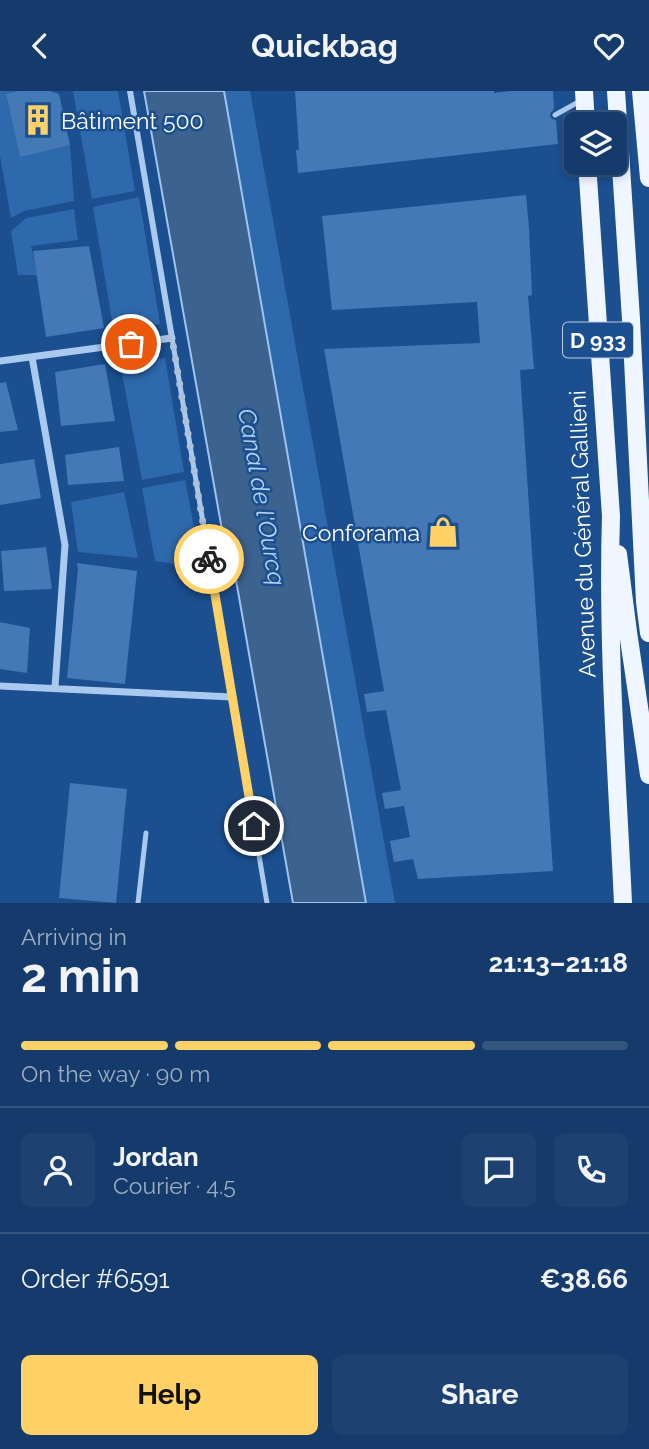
<!DOCTYPE html>
<html lang="en">
<head>
<meta charset="utf-8">
<style>
  body { margin:0; font-family:Raleway,sans-serif; background:#1d4271; color:#f1f3f6; height:100vh; display:flex; flex-direction:column; font-size:26px; white-space:nowrap }
  * { box-sizing:border-box; margin:0 }
  p { font-size:23px; color:#9dadc1 }
  .icon { flex:none; width:38px; height:38px; fill:none; stroke:currentColor; stroke-width:2; stroke-linecap:round; stroke-linejoin:round }
  .map { position:relative; height:812px; overflow:hidden }
  .details { display:flex; flex-direction:column; background:#143b6b; flex:1 }
  .details>* { flex:none }
  .buttons { position:absolute; left:564px; top:21px; display:grid; gap:14px }
  .buttons a { display:grid; place-items:center; width:63px; height:63px; border-radius:10px; background:#143b6b; box-shadow:0 4px 10px #0003,0 0 0 2px #33557e; font-size:35px }
  .pin { position:absolute; display:grid; place-items:center; width:60px; height:60px; color:#fff; margin:-30px; border:4px solid #fff; border-radius:50%; box-shadow:0 2px 7px #0007 }
  .courier { position:absolute; display:grid; place-items:center; width:70px; height:70px; margin:-35px; border:5px solid #ffd166; border-radius:50%; background:#fff; color:#222; box-shadow:0 2px 9px #0007 }
  .headline em { font-style:normal; font-weight:700 }
  .headline div { display:flex; flex-direction:column-reverse }
  .headline { display:flex; align-items:center; justify-content:space-between; height:119px; padding:0 21px }
  h1 { font-size:46px; font-weight:700; line-height:52px }
  .bar { display:grid; grid-template-columns:repeat(4,1fr); gap:10px 7px; align-content:center; height:84px; padding:0 21px }
  .bar i { height:9px; border-radius:5px; background:#33557e }
  .bar .active { background:#ffd166 }
  .bar p { grid-column:span 4 }
  .line { display:flex; align-items:center; gap:18px; padding:0 21px; border-top:2px solid #33557e }
  .line div { flex:1 }
  .round { display:grid; place-items:center; flex:none; width:74px; height:74px; border-radius:10px; background:#1d4271 }
  .button { display:flex; gap:14px; margin-top:auto; padding:14px 21px }
  .button a { flex:1; height:80px; border-radius:10px; background:#ffd166; color:#111; font-size:28px; font-weight:700; line-height:80px; text-align:center }
  .button a+a { background:#1d4271; color:#f1f3f6 }
  header { display:flex; justify-content:space-between; align-items:center; height:91px; padding:0 21px; background:#143b6b; font-size:32px; font-weight:700 }
  .map>svg:first-child { display:block }
</style>
</head>
<body>
<header><svg class="icon" aria-label="back" viewBox="0 0 24 24"><path d="M15 5l-7 7 7 7"/></svg>Quickbag<svg class="icon" aria-label="heart" viewBox="0 0 24 24"><path d="M12 20l-8-8c-3-5 5-10 8-4 3-6 11-1 8 4z"/></svg></header>
<div class="map">
<svg width="649" height="812" viewBox="0 0 649 812">
  <rect width="100%" height="100%" fill="#1b4f8f"/>
  <!-- green -->
  <path fill="#2e69ad" d="M0,0H18L6,3L20,65L70,54L74,110L24,120L11,127L0,65Z
    M73,0H118L135,100L92,108Z
    M224,0H250L395,812H366Z
    M139,106L160,233L114,241L93,116Z
    M74,118L78,149L31,155L37,184H18L11,140L26,127Z
    M165,267L184,381L142,389L120,271Z
    M185,389L202,477L155,470L142,397Z
    M124,401L138,467L78,461L71,411Z"/>
  <!-- water -->
  <path fill="#3c6290" stroke="#9cc4f0" stroke-width="2" d="M144,0H224L366,812H293L236,489L230,484Z"/>
  <!-- building -->
  <path fill="#4478b7" d="M18,0H50L59,3L70,54L20,66L6,3Z
    M295,0H494V2L511,0H553L554,18L551,21L550,25L552,28L556,29L558,53L298,82L296,59H299Z
    M526,104L529,137L532,204L528,205L534,278L520,279L553,780L418,788L413,768L394,771L390,750L410,746L404,715L385,718L382,702L401,699L386,619L367,621L364,603L384,600L324,258L480,252L477,211L332,219L322,125Z
    M89,155L104,237L46,246L33,160Z
    M105,273L115,330L61,335L55,281Z
    M6,291L18,339L0,341V292Z
    M119,356L124,390L68,394L65,364Z
    M34,368L41,407L0,414V373Z
    M46,456L52,498L4,500L1,460Z
    M77,472L137,480L125,593L67,587L78,478Z
    M0,531L30,537L27,582L0,578Z
    M70,692L127,698L116,812L59,807Z"/>
  <g fill="none" stroke-linecap="round" stroke-linejoin="round">
    <!-- service -->
    <path stroke="#a9c9ee" stroke-width="5" d="M555,24L582,9
      M172,247L267,812
      M138,812L146,742"/>
    <!-- pedestrian -->
    <path stroke="#a9c9ee" stroke-width="6" d="M130,0L172,247"/>
    <!-- minor -->
    <path stroke="#a9c9ee" stroke-width="7" d="M32,266L65,454L55,596
      M0,270L172,247
      M0,595L232,606"/>
    <!-- primary -->
    <path stroke="#f0f6ff" stroke-width="18" d="M584,0L586,33
      M616,0L631,228L645,511L649,542
      M641,0L649,87
      M587,72L611,425C607,554 617,683 623,812
      M618,463L628,541L649,684"/>
  </g>
  <g fill="none" stroke-linecap="round" stroke-linejoin="round">
    <!-- done -->
    <path stroke="#afc1d8" stroke-width="7" stroke-dasharray="0 12.6" d="M131,253L172,247L209,468"/>
    <!-- route -->
    <path stroke="#ffd166" stroke-width="9" d="M209,468L254,735"/>
  </g>
  <!-- icons -->
  <defs>
    <symbol id="building-bare" viewBox="-9 -9 18 18"><path d="M-4-6H4V6H1V3H-1V6H-4ZM-2.5-4.3h1.7v1.8h-1.7ZM.8-4.3h1.7v1.8H.8ZM-2.5-1h1.7V.8h-1.7ZM.8-1h1.7V.8H.8Z" fill="#ffd166" stroke="#1b4f8f" stroke-width="2.5" paint-order="stroke"/></symbol>
    <symbol id="shop-bare" viewBox="-9 -9 18 18"><path d="M-5-2.5h2.3a2.7 3.5 0 0 1 5.4 0H5L5.5 6h-11ZM-1.5-2.5h3a1.5 2.3 0 0 0-3 0Z" fill="#ffd166" stroke="#1b4f8f" stroke-width="2.5" paint-order="stroke"/></symbol>
  </defs>
  <g fill-rule="evenodd">
    <use href="#building-bare" x="16" y="7" width="44" height="44"/>
    <use href="#shop-bare" x="421" y="419" width="44" height="44"/>
  </g>
  <g text-anchor="middle" dominant-baseline="central" stroke-width="5" stroke-linejoin="round" paint-order="stroke">
    <!-- shield labels -->
    <rect fill="#1b4f8f" stroke="#bbcadd" stroke-width="2" x="563" y="231.5" width="70" height="35" rx="5"/>
    <g font-size="21" font-weight="bold" fill="#fff">
      <text x="598" y="249">D 933</text>
    </g>
    <!-- poi labels -->
    <g font-size="23" fill="#fff" stroke="#1b4f8f" text-anchor="start">
      <text x="61" y="29">Bâtiment 500</text>
      <text x="420" y="441" text-anchor="end">Conforama</text>
    </g>
    <!-- street labels -->
    <g font-size="23" fill="#fff" stroke="#1b4f8f">
      <text transform="translate(582 443) rotate(-92)">Avenue du Général Gallieni</text>
    </g>
    <!-- water labels -->
    <g font-size="24" font-style="italic" fill="#b5d3f5" stroke="#1b4f8f">
      <text transform="translate(262 406) rotate(80)">Canal de l'Ourcq</text>
    </g>
  </g>
</svg>
<div class="buttons">
<a><svg class="icon" aria-label="layers" viewBox="0 0 24 24"><path d="M12 4l9 5-9 5-9-5zM3 14l9 5 9-5"/></svg></a>
</div>
<div class="pin" style="left:131px;top:253px;background:#ea580c"><svg class="icon" aria-label="bag" viewBox="0 0 24 24"><path d="M5 8h14l-1 12H6zM9 8a3 3 0 0 1 6 0"/></svg></div>
<div class="pin" style="left:254px;top:735px;background:#1f2937"><svg class="icon" aria-label="home" viewBox="0 0 24 24"><path d="M3 11l9-7 9 7M6 9v11h12V9"/></svg></div>
<div class="courier" style="left:209px;top:468px"><svg class="icon" aria-label="bike" viewBox="0 0 24 24"><circle cx="6" cy="16" r="4"/><circle cx="18" cy="16" r="4"/><path d="M6 16l4-8h5l3 8M10 8l3 8H6M13 5h3"/></svg></div>
</div>
<section class="details">
<div class="headline"><div><h1>2 min</h1><p>Arriving in</p></div><em>21:13–21:18</em></div>
<div class="bar"><i class="active"></i><i class="active"></i><i class="active"></i><i></i><p>On the way · 90 m</p></div>
<div class="line" style="height:126px"><a class="round"><svg class="icon" aria-label="person" viewBox="0 0 24 24"><circle cx="12" cy="8" r="4"/><path d="M4 21q1-7 8-7t8 7"/></svg></a><div><b>Jordan</b><p>Courier · 4.5</p></div><a class="round"><svg class="icon" aria-label="chat" viewBox="0 0 24 24"><path d="M4 5h16v11H9l-5 4z"/></svg></a><a class="round"><svg class="icon" aria-label="phone" viewBox="0 0 24 24"><path d="M5 4h4l2 5-3 2q2 4 5 5l2-3 5 2v4C11 20 4 13 5 4z"/></svg></a></div>
<div class="line" style="height:91px"><div>Order #6591</div><b>€38.66</b></div>
<div class="button"><a>Help</a><a>Share</a></div>
</section>
</body>
</html>
